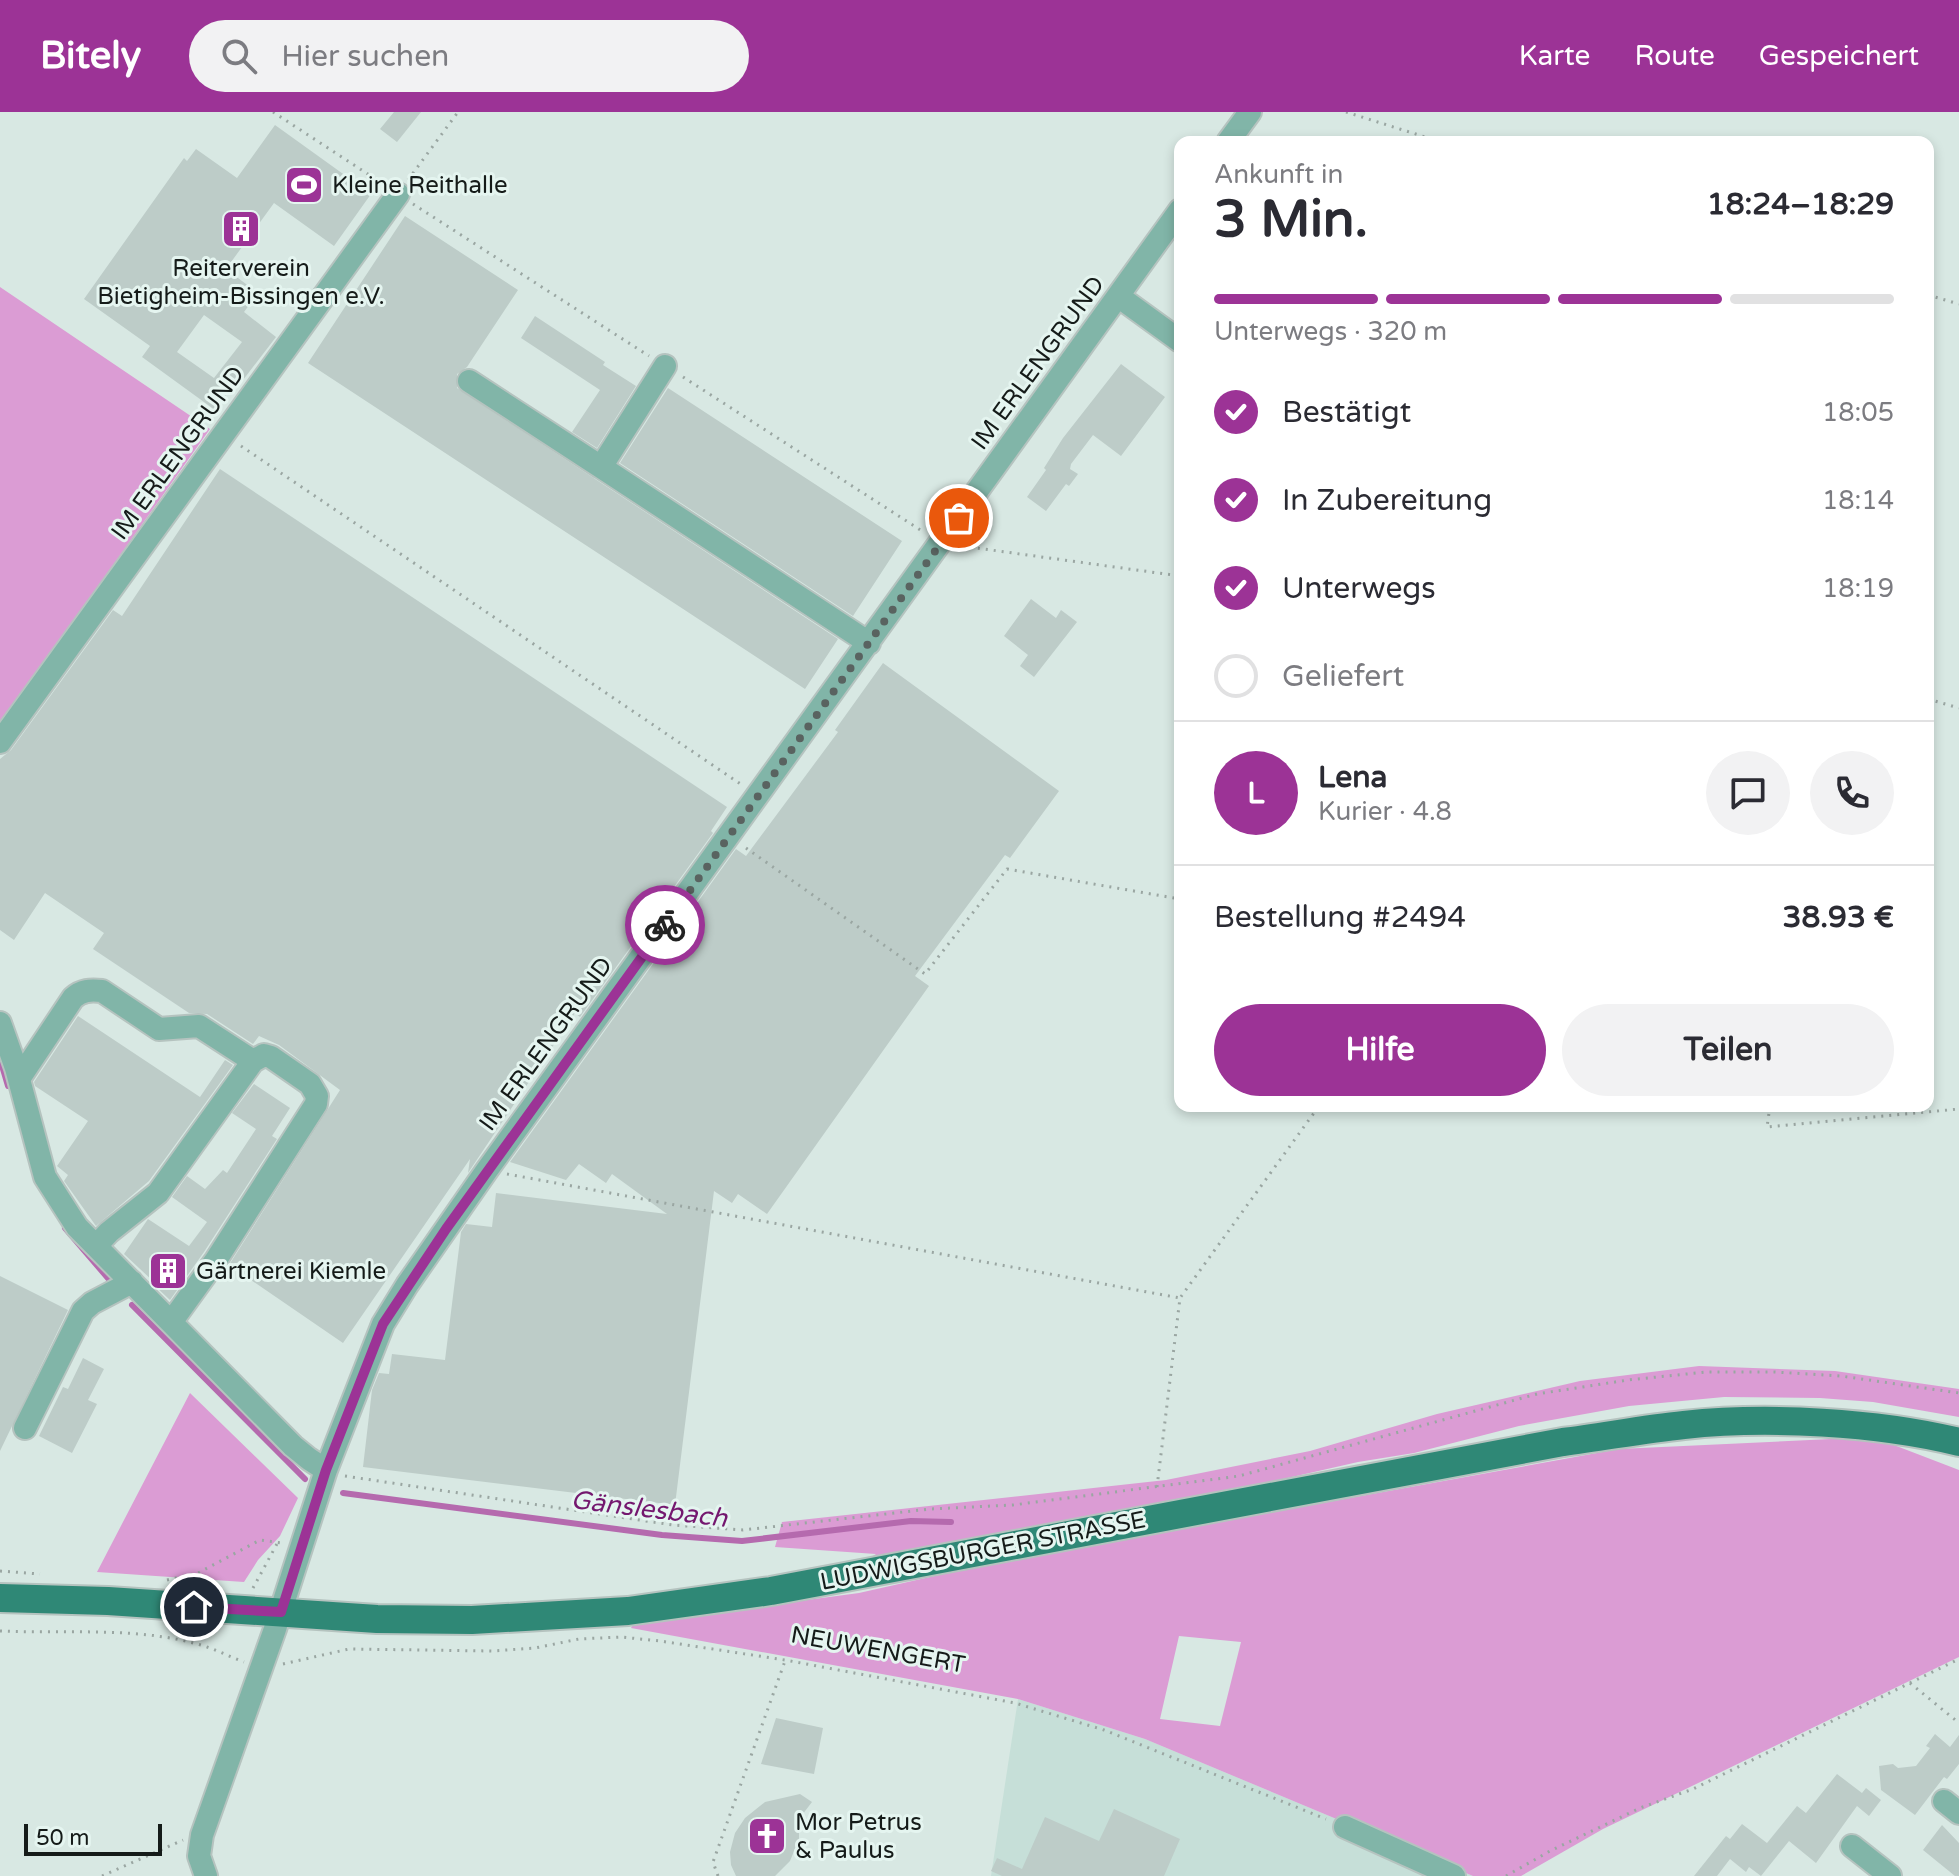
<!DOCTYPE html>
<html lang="de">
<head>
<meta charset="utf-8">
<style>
  body { margin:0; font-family:"Varela Round",sans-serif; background:#f2f2f3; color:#2b2b33; height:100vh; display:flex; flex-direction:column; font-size:30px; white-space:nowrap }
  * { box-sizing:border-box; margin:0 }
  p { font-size:26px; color:#7c7c81 }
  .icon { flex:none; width:44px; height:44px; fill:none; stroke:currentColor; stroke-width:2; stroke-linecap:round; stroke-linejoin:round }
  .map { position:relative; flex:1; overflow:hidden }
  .panel { position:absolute; left:1174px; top:24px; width:760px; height:976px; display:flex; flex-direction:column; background:#fff; border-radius:16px; box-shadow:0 4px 12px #0003 }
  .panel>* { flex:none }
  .scale { position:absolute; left:24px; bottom:20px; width:138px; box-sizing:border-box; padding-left:8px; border:4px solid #151b19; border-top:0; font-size:22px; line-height:28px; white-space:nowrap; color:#151b19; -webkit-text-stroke:6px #e5f5f0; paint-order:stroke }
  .pin { position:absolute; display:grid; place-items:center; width:68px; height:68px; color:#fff; margin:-34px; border:4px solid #fff; border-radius:50%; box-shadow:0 2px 8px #0007 }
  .courier { position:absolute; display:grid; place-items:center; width:80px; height:80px; margin:-40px; border:6px solid #9c3396; border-radius:50%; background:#fff; color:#222; box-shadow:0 2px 10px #0007 }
  .summary em { font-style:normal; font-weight:800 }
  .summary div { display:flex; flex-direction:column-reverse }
  .summary { display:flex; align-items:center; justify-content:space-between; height:136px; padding:0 40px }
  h1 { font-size:52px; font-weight:800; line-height:60px }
  .bar { display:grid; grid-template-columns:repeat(4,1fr); gap:12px 8px; align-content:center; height:96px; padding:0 40px }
  .bar i { height:10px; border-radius:6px; background:#e1e1e2 }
  .bar .selected { background:#9c3396 }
  .bar p { grid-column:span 4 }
  .line { display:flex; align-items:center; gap:20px; padding:0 40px; border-top:2px solid #e1e1e2 }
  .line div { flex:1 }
  .round { display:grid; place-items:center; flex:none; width:84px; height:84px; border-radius:42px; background:#f2f2f3 }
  ol { padding:0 40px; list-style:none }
  li { display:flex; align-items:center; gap:24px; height:88px }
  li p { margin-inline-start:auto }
  li .icon { padding:8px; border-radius:50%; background:#9c3396; color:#fff; stroke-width:4 }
  li:last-child { color:#7c7c81 }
  li i { width:44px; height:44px; border:4px solid #e1e1e2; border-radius:50% }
  .button { display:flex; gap:16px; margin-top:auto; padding:16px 40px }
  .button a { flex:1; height:92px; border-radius:48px; background:#9c3396; color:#fff; font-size:32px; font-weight:800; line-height:92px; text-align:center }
  .button a+a { background:#f2f2f3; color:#2b2b33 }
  header { display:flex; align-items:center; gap:48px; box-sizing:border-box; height:112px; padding:0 40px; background:#9c3396; color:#fff }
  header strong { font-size:38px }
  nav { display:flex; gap:44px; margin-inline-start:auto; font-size:28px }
  .search { width:560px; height:72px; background:#f2f2f3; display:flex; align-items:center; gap:20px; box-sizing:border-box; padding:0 28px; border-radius:44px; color:#7c7c81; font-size:30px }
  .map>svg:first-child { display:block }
</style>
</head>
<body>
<header>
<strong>Bitely</strong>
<div class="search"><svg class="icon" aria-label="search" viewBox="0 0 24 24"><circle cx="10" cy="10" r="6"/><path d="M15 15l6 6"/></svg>Hier suchen</div>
<nav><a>Karte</a><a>Route</a><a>Gespeichert</a></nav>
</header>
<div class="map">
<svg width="1959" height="1764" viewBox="0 0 1959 1764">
  <rect width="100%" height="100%" fill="#d8e8e3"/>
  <!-- built -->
  <path fill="#c6dfd8" d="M1018,1587L1145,1627L1473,1764H991Z"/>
  <!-- green -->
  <path fill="#db9cd4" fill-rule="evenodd" d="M0,175L210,317L0,612Z
    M1699,1254L1835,1259L1959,1277V1305L1873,1290L1820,1286L1724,1285L1629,1294L1519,1314L1414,1341L1358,1350L1181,1390L856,1455L876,1442L775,1435L782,1410L1166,1368L1310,1339L1437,1302L1580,1269Z
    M190,1281L298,1386L280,1424L258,1448L244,1470L97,1460Z
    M1873,1325L1959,1358V1545L1603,1717L1521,1764H1473L1145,1627L1018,1587L631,1516L634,1511L859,1481L992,1451L1619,1337ZM1179,1524L1241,1530L1220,1614L1160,1607Z"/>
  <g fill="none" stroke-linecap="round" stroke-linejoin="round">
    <!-- stream -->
    <path stroke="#b56aae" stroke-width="6" d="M0,947L8,974
      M65,1116L113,1172
      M132,1193L305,1367
      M343,1381L662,1423L742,1429L911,1409L951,1410"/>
  </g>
  <!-- building -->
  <path fill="#bdccc8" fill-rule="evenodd" d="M394,0H421L397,30L380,17Z
    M275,13L371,82L334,134L274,91L226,157L258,181L244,200L276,225L243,268L239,265L215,298L142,245L150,234L84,187L184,46L187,49L196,37L237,66ZM204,203L242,230L214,266L177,240Z
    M405,104L518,178L467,255L457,262V276L838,527L805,577L308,251Z
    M535,204L605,250L603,253L636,274L597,336L572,320L600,278L521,226Z
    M1121,252L1165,285L1121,344L1093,323L1071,352L1070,357L1078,362L1069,374L1066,372L1046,399L1027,385L1046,358L1044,356L1063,326Z
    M668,276L902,429L853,504L620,351Z
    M220,357L727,695L711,719L713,721L580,905L575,901L468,1061L470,1047L343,1231L229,1153L340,978L279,933L259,924L253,932L207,902L189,901L93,837L104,821L45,781L14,828L0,818V647L11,638L113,498L122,504Z
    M1031,487L1056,506L1061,498L1077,510L1034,565L1020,554L1028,543L1004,524Z
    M883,551L1059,679L1010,746L1005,743L915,864L929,874L767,1102L738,1082L732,1091L714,1079L675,1393L363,1355L372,1278L379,1261L389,1262L392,1242L445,1248L461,1120L466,1112L492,1115L496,1081L667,1102L612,1062L606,1071L579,1052L566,1068L510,1050L736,737L746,744L838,620L835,618Z
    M78,904L200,985L225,948L233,953L149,1069L96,1114L64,1069L68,1063L57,1054L88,1009L35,974L34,970Z
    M254,972L290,996L272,1024L277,1027L204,1140L170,1188L154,1173L155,1171L124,1142L148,1107L189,1134L207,1110L172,1085L187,1064L205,1077L223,1058L227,1061L256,1017L232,1001Z
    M0,1164L68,1198L0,1339Z
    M83,1246L104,1257L88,1288L97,1292L72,1341L39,1324L63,1275L68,1277Z
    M776,1606L823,1616L814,1662L761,1652Z
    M1935,1622L1950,1635L1959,1623V1652L1947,1667L1944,1665L1915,1703L1881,1678L1879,1654L1893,1652L1898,1656L1916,1654L1930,1636L1926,1634Z
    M1837,1662L1862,1681L1866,1676L1881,1688L1869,1704L1857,1694L1816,1751L1789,1729L1761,1764L1749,1755L1746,1760L1730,1747L1717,1764H1694L1726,1724L1730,1727L1742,1712L1767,1731L1797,1694L1806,1701Z
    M800,1682L812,1690L799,1707V1727L790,1749L775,1764H736L731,1753L730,1740L735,1721L745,1706L765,1690Z
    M1114,1697L1180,1727L1164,1764H1002L991,1759L997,1746L1022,1757L1045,1705L1099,1729Z
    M1942,1713L1959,1731V1764H1955L1923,1738Z"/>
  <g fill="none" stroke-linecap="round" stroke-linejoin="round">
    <defs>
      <path id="minor" d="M1228,30L1250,0
        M1118,184L1180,229
        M665,254L601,355L869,531
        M469,269L601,355
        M0,630L398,82
        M0,911L16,956L45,1065L77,1115L293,1334L309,1347L326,1358
        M19,967L73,886C82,878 90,878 102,879L159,917L199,914L253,949
        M96,1134L109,1120L158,1081L253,949L264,943L271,945L310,972L317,984L316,992L216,1148L172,1209
        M25,1316L83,1199L92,1191L132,1170
        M1944,1689L1959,1701
        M1345,1715L1454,1764
        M1852,1734L1890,1764
        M206,1764L199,1744L202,1723L275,1517L326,1358L383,1212L407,1173L487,1058L1180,98"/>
      <path id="major" d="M0,1486L108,1489L377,1507L472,1508L628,1499L771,1479L1563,1330C1603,1325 1644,1317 1684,1313C1767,1304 1878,1310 1959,1330"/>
    </defs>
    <!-- minor casing -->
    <use href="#minor" stroke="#b5c3bf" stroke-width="26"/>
    <!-- major casing -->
    <use href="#major" stroke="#b5c3bf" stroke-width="32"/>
    <!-- path -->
    <path stroke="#9aa6a2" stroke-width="3" stroke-dasharray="2 6" stroke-linecap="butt" d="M273,0L380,70
      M1346,0L1441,30
      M408,68L458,0
      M413,92L649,244
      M1928,183L1959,192
      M683,265L922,419
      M241,334L742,673
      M962,434L1180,464
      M1928,587L1959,596
      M746,736L925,862L1007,757L1180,787
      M1770,994L1767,1015L1959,997
      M507,1062L1180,1186
      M345,1364L673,1413L743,1418L930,1397L1013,1393L1239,1364L1537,1282L1628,1268L1706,1260H1775L1841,1264L1959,1281
      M1157,1375L1180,1186L1319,994
      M0,1459L40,1462
      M167,1468L198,1461L260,1428L282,1431
      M253,1476L278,1430
      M0,1519C67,1522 139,1514 204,1534C217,1538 230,1545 244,1550
      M283,1552L349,1537L492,1539L535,1536L579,1527L621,1525L660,1529L785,1548L1015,1591L1104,1618L1326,1707
      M1910,1571L1959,1611
      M102,1764L183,1728
      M718,1764L713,1750L785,1549
      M1506,1764L1550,1739L1640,1696L1693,1677L1959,1547"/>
    <!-- minor -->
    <use href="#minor" stroke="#81b5a8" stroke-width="22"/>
    <!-- major -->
    <use href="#major" stroke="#2f8876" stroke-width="28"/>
  </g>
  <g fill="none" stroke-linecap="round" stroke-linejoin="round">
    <!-- done -->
    <path stroke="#596360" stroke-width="8" stroke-dasharray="0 14.4" d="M665,813L959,406"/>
    <!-- route -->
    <path stroke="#9c3396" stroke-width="10" d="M194,1495L281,1500L326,1358L383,1212L446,1117L665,813"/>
  </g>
  <!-- icons -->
  <defs>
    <symbol id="stadium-square" viewBox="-11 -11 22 22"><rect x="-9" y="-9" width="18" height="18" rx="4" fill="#9c3396" stroke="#e5f5f0"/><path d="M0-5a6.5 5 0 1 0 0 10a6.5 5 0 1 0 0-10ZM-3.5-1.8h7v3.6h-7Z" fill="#fff"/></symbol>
    <symbol id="building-square" viewBox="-11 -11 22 22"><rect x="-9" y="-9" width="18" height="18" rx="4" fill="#9c3396" stroke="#e5f5f0"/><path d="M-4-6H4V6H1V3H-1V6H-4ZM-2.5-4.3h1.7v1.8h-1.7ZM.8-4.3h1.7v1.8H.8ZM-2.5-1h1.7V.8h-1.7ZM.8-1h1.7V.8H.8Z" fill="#fff"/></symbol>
    <symbol id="church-square" viewBox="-11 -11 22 22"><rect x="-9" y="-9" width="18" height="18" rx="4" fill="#9c3396" stroke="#e5f5f0"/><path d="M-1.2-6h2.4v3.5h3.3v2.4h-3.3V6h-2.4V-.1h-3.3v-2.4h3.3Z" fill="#fff"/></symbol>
  </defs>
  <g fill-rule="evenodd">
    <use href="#stadium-square" x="282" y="51" width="44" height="44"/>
    <use href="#building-square" x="219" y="95" width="44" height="44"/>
    <use href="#building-square" x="146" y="1137" width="44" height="44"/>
    <use href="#church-square" x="745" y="1702" width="44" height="44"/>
  </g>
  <g text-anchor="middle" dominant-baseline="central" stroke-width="6" stroke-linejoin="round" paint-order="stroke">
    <!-- poi labels -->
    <g font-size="24" fill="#151b19" stroke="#e5f5f0" text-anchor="start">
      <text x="332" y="73">Kleine Reithalle</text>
      <text x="241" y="156" text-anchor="middle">Reiterverein<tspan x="241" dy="28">Bietigheim-Bissingen e.V.</tspan></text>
      <text x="196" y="1159">Gärtnerei Kiemle</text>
      <text x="795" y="1710">Mor Petrus<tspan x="795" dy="28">&amp; Paulus</tspan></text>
    </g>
    <!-- street labels -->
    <g font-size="24" fill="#151b19" stroke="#e5f5f0">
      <text transform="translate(1038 251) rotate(-54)">IM ERLENGRUND</text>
      <text transform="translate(178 341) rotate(-54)">IM ERLENGRUND</text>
      <text transform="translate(546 932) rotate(-54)">IM ERLENGRUND</text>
      <text transform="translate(983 1439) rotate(-11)">LUDWIGSBURGER STRASSE</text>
      <text transform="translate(878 1538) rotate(10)">NEUWENGERT</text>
    </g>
    <!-- water labels -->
    <g font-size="26" font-style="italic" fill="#74186f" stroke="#e5f5f0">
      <text transform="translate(649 1397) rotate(7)">Gänslesbach</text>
    </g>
  </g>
</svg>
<div class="scale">50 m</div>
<div class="pin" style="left:959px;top:406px;background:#ea580c"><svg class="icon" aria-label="bag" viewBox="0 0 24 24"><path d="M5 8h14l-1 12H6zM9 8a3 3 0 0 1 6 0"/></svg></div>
<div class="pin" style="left:194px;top:1495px;background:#1f2937"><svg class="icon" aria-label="home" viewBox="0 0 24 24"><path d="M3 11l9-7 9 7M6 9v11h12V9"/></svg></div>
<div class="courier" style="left:665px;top:813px"><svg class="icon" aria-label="bike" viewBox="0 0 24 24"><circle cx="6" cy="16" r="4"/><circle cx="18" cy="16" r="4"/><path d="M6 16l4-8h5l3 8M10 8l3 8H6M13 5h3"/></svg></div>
<section class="panel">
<div class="summary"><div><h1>3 Min.</h1><p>Ankunft in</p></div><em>18:24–18:29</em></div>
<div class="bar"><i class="selected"></i><i class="selected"></i><i class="selected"></i><i></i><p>Unterwegs · 320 m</p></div>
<ol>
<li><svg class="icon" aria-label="check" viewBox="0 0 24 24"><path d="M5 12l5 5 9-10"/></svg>Bestätigt<p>18:05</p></li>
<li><svg class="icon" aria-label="check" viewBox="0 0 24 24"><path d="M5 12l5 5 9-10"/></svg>In Zubereitung<p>18:14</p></li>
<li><svg class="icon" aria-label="check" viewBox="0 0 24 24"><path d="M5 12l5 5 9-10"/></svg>Unterwegs<p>18:19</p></li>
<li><i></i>Geliefert</li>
</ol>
<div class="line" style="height:144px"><b class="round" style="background:#9c3396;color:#fff">L</b><div><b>Lena</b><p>Kurier · 4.8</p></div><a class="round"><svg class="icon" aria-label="chat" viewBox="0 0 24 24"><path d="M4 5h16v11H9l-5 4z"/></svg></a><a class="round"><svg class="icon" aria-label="phone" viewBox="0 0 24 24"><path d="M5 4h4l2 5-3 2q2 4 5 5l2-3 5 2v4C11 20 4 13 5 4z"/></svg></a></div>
<div class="line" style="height:104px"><div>Bestellung #2494</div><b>38.93 €</b></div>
<div class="button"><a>Hilfe</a><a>Teilen</a></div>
</section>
</div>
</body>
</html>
